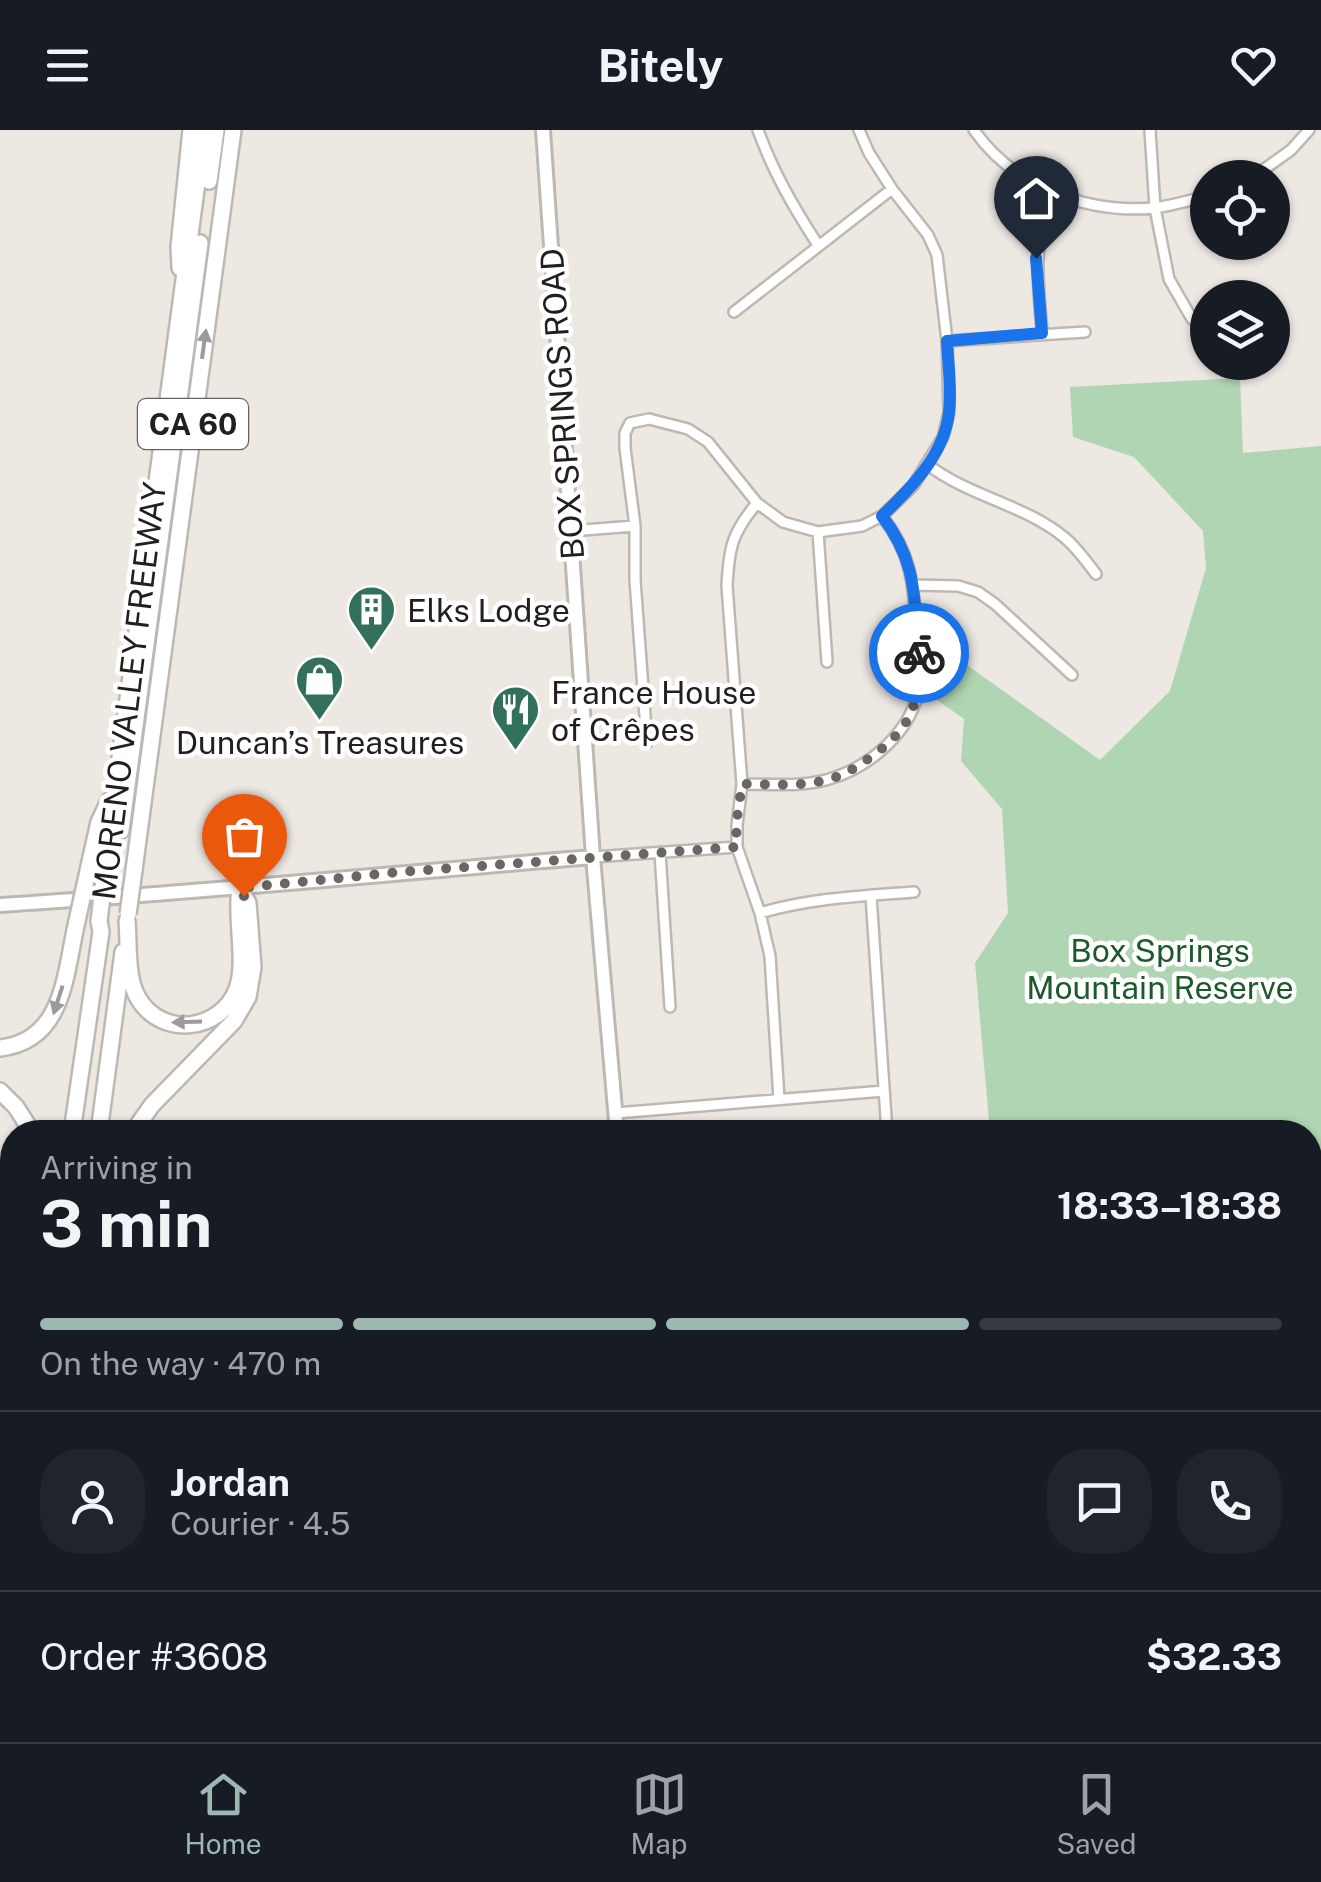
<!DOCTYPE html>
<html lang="en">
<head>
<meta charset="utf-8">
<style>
  body { margin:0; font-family:"Public Sans",sans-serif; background:#20242c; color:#f1f3f6; height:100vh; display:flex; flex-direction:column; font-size:38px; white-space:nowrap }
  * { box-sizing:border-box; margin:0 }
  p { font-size:32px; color:#9ea1a6 }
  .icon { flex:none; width:55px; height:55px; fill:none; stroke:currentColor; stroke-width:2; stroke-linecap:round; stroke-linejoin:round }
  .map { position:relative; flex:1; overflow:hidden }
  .sheet { position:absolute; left:0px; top:990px; width:1322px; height:622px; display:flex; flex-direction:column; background:#171b24; border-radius:40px 40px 0 0; box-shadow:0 2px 8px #0004 }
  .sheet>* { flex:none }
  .buttons { position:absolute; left:1190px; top:30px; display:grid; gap:20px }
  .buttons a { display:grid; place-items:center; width:100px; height:100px; border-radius:50%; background:#171b24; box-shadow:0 2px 8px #0004; font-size:50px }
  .pin { position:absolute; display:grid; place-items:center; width:85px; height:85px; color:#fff; margin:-102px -42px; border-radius:50% 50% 50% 0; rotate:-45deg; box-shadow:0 0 10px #0007 }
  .pin .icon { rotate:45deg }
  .courier { position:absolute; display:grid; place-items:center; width:100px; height:100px; margin:-50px; border:8px solid #1a73e8; border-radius:50%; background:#fff; color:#222; box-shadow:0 2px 12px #0007 }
  .head em { font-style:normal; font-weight:700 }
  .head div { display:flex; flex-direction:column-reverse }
  .head { display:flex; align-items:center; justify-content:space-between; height:170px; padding:0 40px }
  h1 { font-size:65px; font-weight:700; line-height:75px }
  .bar { display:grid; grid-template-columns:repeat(4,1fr); gap:15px 10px; align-content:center; height:120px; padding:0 40px }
  .bar i { height:12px; border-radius:8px; background:#363941 }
  .bar .active { background:#9cb8b1 }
  .bar p { grid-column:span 4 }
  .line { display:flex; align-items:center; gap:25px; padding:0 40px; border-top:2px solid #363941 }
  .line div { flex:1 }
  .round { display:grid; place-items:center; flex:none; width:105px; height:105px; border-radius:40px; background:#20242c }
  header { display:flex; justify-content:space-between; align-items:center; height:130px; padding:0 40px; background:#171b24; font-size:45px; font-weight:700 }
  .tabs { display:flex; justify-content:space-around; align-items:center; height:140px; border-top:2px solid #363941; background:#171b24; font-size:28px; color:#9ea1a6 }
  .tabs a { display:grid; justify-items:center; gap:5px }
  .tabs .active { color:#9cb8b1 }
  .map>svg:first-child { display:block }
</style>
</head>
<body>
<header><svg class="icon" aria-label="menu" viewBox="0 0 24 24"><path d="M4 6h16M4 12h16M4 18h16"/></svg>Bitely<svg class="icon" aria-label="heart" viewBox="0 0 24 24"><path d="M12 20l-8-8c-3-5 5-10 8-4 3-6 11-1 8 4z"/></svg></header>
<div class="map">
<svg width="1321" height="1612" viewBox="0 0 1321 1612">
  <rect width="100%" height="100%" fill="#eee8e3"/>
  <!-- green -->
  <path fill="#afd5b3" d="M1240,248L1243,323L1321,316V1612H1031L1030,1600H1310V1002H990L975,833L1008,783L1002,679L961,631L964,589L933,567L932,529L960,530L1100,630L1170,561L1206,438L1203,401L1134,327L1073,307L1070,257Z"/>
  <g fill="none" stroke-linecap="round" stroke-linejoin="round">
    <defs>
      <path id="minor" d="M758,0C773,42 794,78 818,115
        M974,0C1013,56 1086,84 1154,78C1171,76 1190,70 1208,66
        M1150,0L1155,78L1169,149L1192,189
        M1252,48L1291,20L1309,0
        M734,182L892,59
        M1042,203C1038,148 1032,117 1052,63
        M947,211L1085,202
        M927,334C969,367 1024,374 1065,408C1077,418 1086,431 1096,444
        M757,373C732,403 729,417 727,456L742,654L737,695V717L760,783L770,826L779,969
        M570,401L635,396
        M818,402L827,532
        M913,455L958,456L978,462L995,474L1072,545
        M647,613L635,450V396L625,318V303L630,293L649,289L688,299L708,312L757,373L783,392L818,402L862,396L882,386L913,356L943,307L949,282L947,211L937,125L928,105L892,59L869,23L859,0
        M742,654C769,654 799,657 826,650C870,638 913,601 919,556C922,536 918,514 916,494C913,449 910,422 882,386
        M660,723L670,877
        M593,727L737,717
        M871,766L887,1002
        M760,783C811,768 862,766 914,762
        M616,983L884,961
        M190,1600L243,1607
        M356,1600L361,1612
        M591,1600L592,1612
        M825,1600V1612
        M89,1612L90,1600
        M495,1612L520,1602L544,1600
        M928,1612V1600"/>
      <path id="tertiary" d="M723,1600L724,1612"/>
      <path id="secondary" d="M543,0L593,727L617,1002
        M0,775C198,763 395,743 593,727
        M655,1600L656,1612"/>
      <path id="motorway" d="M209,51L216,0
        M180,138L179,117L191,0
        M121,700L200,113
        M134,740L233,0
        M88,741L99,692L109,671
        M105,741L204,0
        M127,791C129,815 126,847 138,868C162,909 221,901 237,859C247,832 235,789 240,758
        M0,918C65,911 65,842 77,791
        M0,961L16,977L32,1002
        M72,1002L101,802L99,791
        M99,1002L123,822
        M133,1002L152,975L234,891L248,867L253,837L248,773L240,758
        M9,1464L12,1414
        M0,1552L12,1458
        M16,1612L18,1600"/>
    </defs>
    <!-- minor casing -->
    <use href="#minor" stroke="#beb8b3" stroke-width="14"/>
    <!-- tertiary casing -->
    <use href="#tertiary" stroke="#beb8b3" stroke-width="16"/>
    <!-- secondary casing -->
    <use href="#secondary" stroke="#beb8b3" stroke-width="18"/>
    <!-- motorway casing -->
    <use href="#motorway" stroke="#beb8b3" stroke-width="20"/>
    <!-- minor -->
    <use href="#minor" stroke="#fff" stroke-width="9"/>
    <!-- tertiary -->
    <use href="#tertiary" stroke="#fff" stroke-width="11"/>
    <!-- secondary -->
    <use href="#secondary" stroke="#fff" stroke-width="12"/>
    <!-- motorway -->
    <use href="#motorway" stroke="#fff" stroke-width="15"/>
    <defs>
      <path id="motorway-bridge" d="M128,784L134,740
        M77,791L88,741
        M99,791L105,741"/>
    </defs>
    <!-- motorway-bridge casing -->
    <use href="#motorway-bridge" stroke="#beb8b3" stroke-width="20" stroke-linecap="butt"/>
    <!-- motorway-bridge -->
    <use href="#motorway-bridge" stroke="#fff" stroke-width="15"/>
  </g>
  <!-- one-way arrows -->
  <defs><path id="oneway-solid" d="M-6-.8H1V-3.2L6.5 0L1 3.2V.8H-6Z" transform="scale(2.5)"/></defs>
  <g fill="#9c9b9a">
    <use href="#oneway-solid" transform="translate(204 214) rotate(-82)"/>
    <use href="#oneway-solid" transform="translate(58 870) rotate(108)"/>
    <use href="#oneway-solid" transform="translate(187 892) rotate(178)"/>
  </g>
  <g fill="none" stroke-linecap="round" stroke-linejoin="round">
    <!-- done -->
    <path stroke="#696663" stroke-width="10" stroke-dasharray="0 18" d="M244,766L240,758L400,742L737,717L736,695L742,654C769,654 800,657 827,650C845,645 860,635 875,624C914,595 920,570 919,523"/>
    <!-- route -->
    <path stroke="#1a73e8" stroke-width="12" d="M919,523C914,468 917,431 882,386C911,358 945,324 949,282C952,259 948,234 947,211L1042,203L1036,128"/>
  </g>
  <!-- icons -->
  <defs>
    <symbol id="building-pin" viewBox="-11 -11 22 30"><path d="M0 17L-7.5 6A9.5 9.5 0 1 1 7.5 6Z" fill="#33705c" stroke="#fff"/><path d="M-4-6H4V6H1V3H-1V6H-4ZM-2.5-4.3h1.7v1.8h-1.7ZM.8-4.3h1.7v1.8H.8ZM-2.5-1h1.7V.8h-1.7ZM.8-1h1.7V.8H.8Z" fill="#fff"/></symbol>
    <symbol id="shop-pin" viewBox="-11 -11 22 30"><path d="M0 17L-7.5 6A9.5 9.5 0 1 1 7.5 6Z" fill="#33705c" stroke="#fff"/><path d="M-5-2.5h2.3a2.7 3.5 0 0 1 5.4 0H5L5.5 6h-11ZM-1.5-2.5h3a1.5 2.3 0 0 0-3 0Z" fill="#fff"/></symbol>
    <symbol id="restaurant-pin" viewBox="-11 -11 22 30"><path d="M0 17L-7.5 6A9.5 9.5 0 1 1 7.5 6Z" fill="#33705c" stroke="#fff"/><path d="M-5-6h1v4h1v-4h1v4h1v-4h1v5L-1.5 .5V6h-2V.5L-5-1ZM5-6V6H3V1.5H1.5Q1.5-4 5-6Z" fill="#fff"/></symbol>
  </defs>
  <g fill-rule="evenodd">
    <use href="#building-pin" x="344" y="452" width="55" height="75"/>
    <use href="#shop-pin" x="292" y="522" width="55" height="75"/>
    <use href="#restaurant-pin" x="488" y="552" width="55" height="75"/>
  </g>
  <g text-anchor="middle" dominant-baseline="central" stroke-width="9" stroke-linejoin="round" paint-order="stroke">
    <!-- shield labels -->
    <rect fill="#fff" stroke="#646362" stroke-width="2.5" x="138" y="269" width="110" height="50" rx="8"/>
    <g font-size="30" font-weight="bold" fill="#22201e">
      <text x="193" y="294">CA 60</text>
    </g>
    <!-- street labels -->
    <g font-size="32" fill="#22201e" stroke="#fff">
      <text transform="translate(562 274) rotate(-94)">BOX SPRINGS ROAD</text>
      <text transform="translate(129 561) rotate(-83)">MORENO VALLEY FREEWAY</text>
    </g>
    <!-- poi labels -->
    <g font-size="32" fill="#22201e" stroke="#fff" text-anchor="start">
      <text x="407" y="480">Elks Lodge</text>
      <text x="551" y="562">France House<tspan x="551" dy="37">of Crêpes</tspan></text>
      <text x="320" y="612" text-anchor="middle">Duncan’s Treasures</text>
    </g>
    <!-- park labels -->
    <g font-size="32" fill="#1d5a2a" stroke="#fff">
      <text x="1160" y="820">Box Springs<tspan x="1160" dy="37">Mountain Reserve</tspan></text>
    </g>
  </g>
</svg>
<div class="buttons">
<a><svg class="icon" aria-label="locate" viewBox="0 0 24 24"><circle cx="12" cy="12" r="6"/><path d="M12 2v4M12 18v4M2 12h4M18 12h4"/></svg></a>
<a><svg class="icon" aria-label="layers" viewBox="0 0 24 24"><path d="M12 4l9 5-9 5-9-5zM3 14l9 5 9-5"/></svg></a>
</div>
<div class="pin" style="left:244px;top:766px;background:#ea580c"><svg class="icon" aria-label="bag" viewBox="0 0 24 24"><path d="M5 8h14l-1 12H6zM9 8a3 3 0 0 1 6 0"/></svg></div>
<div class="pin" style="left:1036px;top:128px;background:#1f2937"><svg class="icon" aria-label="home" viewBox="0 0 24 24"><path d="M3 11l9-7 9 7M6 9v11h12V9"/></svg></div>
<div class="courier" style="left:919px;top:523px"><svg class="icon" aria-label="bike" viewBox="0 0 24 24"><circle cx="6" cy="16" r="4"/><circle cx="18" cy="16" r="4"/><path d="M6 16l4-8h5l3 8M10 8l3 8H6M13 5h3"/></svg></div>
<section class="sheet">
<div class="head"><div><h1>3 min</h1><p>Arriving in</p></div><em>18:33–18:38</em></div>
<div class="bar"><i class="active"></i><i class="active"></i><i class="active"></i><i></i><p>On the way · 470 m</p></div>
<div class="line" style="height:180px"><a class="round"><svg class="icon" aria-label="person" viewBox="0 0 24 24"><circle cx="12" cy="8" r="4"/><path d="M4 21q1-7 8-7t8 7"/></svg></a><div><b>Jordan</b><p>Courier · 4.5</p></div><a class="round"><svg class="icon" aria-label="chat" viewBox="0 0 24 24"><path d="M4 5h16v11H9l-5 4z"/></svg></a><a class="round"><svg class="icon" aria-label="phone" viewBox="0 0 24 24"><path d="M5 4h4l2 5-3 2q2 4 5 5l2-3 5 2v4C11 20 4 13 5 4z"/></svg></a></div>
<div class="line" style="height:130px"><div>Order #3608</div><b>$32.33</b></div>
</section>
</div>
<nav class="tabs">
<a class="active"><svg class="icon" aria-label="home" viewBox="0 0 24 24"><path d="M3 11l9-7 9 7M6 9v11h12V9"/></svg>Home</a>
<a><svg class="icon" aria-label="map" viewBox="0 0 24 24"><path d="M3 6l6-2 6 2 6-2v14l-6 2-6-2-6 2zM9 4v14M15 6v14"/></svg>Map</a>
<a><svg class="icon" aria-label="saved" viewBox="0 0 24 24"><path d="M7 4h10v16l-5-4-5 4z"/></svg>Saved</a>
</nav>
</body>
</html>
